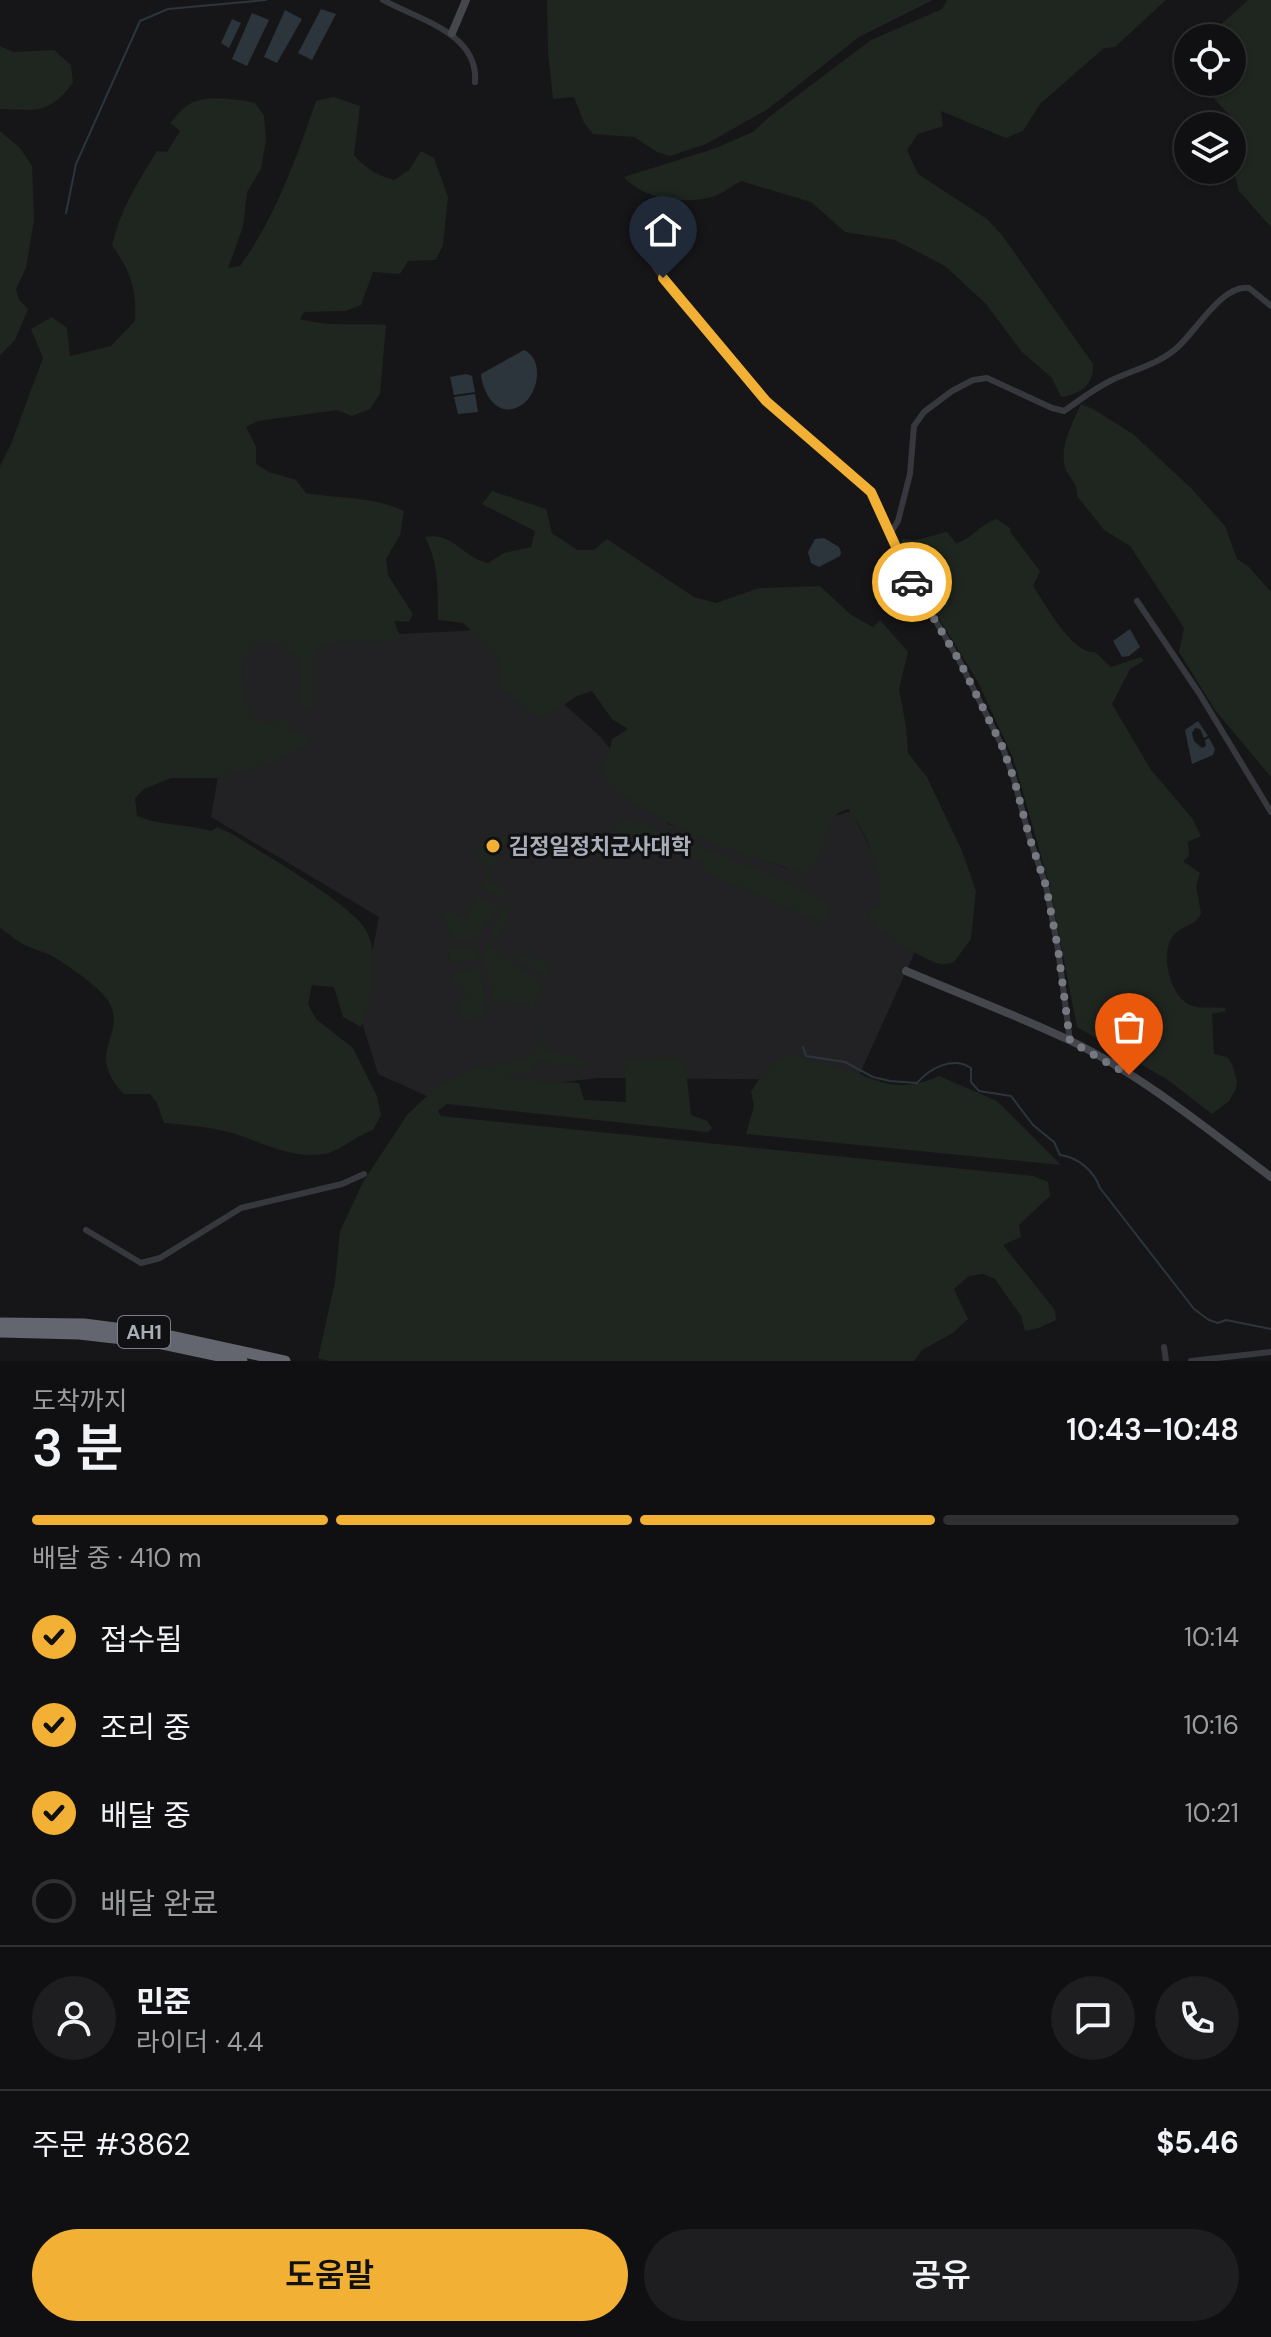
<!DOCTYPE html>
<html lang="ko">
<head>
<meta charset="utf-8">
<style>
  body { margin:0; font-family:"DM Sans","Noto Sans KR",sans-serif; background:#1e1e20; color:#f1f3f6; height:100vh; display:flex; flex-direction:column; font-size:30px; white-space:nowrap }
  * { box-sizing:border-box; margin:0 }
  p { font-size:26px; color:#9c9d9f }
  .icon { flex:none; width:44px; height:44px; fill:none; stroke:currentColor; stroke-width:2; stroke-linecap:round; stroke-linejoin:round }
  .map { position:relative; height:1361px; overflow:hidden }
  .drawer { display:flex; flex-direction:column; background:#101012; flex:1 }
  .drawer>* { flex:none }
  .tools { position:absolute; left:1174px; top:24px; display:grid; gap:16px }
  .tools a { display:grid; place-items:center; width:72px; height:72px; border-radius:50%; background:#101012; box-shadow:0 2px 6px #0004,0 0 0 2px #303032; font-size:40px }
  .pin { position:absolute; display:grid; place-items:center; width:68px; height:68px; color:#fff; margin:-82px -34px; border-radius:50% 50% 50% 0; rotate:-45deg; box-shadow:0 0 8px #0007 }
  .pin .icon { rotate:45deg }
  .courier { position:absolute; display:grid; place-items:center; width:80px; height:80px; margin:-40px; border:6px solid #f2b134; border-radius:50%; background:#fff; color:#222; box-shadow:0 2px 10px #0007 }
  .overview em { font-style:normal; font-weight:600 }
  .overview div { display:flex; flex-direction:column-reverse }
  .overview { display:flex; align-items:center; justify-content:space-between; height:136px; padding:0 32px }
  h1 { font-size:52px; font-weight:600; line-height:60px }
  .bar { display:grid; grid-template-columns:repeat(4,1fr); gap:12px 8px; align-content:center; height:96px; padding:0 32px }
  .bar i { height:10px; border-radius:6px; background:#303032 }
  .bar .on { background:#f2b134 }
  .bar p { grid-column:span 4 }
  .line { display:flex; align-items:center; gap:20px; padding:0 32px; border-top:2px solid #303032 }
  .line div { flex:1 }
  .round { display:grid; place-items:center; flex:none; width:84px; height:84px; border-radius:42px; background:#1e1e20 }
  ol { padding:0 32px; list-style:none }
  li { display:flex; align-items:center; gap:24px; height:88px }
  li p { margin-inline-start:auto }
  li .icon { padding:8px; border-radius:50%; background:#f2b134; color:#111; stroke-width:4 }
  li:last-child { color:#9c9d9f }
  li i { width:44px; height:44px; border:4px solid #303032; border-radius:50% }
  .action { display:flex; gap:16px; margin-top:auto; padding:16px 32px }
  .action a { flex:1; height:92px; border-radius:48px; background:#f2b134; color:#111; font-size:32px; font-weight:600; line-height:92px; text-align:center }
  .action a+a { background:#1e1e20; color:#f1f3f6 }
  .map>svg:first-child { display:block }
</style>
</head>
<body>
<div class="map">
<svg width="1271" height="1361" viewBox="0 0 1271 1361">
  <rect width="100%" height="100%" fill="#161618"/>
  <!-- built -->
  <path fill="#222225" d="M480,630L601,737L668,824L785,868L831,817L851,811L919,943L857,1080L598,1078L429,1097L378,1074L360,1016L379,917L211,817L241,642Z"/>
  <!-- green -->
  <path fill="#1e261f" d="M547,0H933L859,37L768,109L706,144L670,156L657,152L634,137L593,134L584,123L574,97L553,99L548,52Z
    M947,0H1166L1115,47L1104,48L1040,104L1023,131L1006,138L941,111L943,126L918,134L907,150L918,174L987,219L1002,235L1093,364C1094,385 1081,394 1061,397L1052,378L1022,352L986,304L945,266L895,240L845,232L811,202L741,181C730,187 720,196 707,198C679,204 644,199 624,177L713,149L753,132L769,117L871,40L942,9Z
    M1248,0H1271V227L1239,191L1235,176L1242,128L1198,82H1232V38H1206Z
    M0,46L13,52L54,50L71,65L73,83C48,115 37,110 0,109Z
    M334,97L360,106L354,155C365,168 378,176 394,180L409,170L421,151L434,158L448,197L443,245L436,260L408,261L400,274L373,272L361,305L345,311L304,312L300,319C327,327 357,323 386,325L380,394L370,409L352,416L337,410L258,421L246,427L256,447V464L269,472L296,480L306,493C339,499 372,496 404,511L400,535L386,559L388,575L413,614L409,622L394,621L401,639C373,647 344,634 317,649L313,662L312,711L299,705L301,659L278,643L256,644L243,658C241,689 243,736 286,718L289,730L313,736L306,747L251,771L236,772L221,778H171L144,789L135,798L137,816C162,826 186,824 211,831L217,827L230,833C258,850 354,906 366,930C381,960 372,997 361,1027L343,1017L334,987L312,985L308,1004L316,1019L353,1048L377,1096L381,1115L373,1130C355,1136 340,1152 323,1154C290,1159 262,1142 232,1133C211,1127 187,1125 164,1123L157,1103L150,1094H124C84,1053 126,1036 110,1004C103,989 64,962 48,954C41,951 33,949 25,945C16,941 8,933 0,928V466L11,444L43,358L31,329L52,317L67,328L70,356L111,346L135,321C137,288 130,271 112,245C120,211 138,181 157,151L167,152L180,131L170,123C175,118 179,112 184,108C201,93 235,99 255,103L264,115L266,140L261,169L247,192L243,227L228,268L240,266C276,216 296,159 316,101Z
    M0,131L20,148L32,166L34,220L26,268L16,289L19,300L28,309L15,340L0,355Z
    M1081,404L1093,409L1133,434L1191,488L1225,526L1237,559L1248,566L1271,592V777L1215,710L1179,652L1184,628L1130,546L1104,530L1077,496C1078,482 1069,479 1065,467C1059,447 1073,422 1081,404Z
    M492,491L546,509L552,533L577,550H594L607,539L694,597L716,603L759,588L820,586L850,614L873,627L880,620L908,652L899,689L906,726L908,753L927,777L962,851L976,891L971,939L954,962C951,963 944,965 941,964C923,961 880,932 869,918L871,907H878C886,873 867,837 849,809C826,813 828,836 821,853C817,862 810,867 803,873C733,851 655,829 602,776C603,763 610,753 612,739L628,729L612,719L592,691L577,696L545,717L531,713L498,685L499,662L490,648L463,623L438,620C438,591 439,564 425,537C452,531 464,558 488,563L504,553L531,547L535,531L482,504Z
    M997,519L1010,528L1011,533L1040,571L1033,586C1045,603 1072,655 1095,652L1111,667L1141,657L1144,661L1130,669L1112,704L1151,770L1192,818L1201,836L1188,842L1189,856L1183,861L1200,873L1196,886L1201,913C1195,927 1182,925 1173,936C1160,953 1169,993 1188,1004C1199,1010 1213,1006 1225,1008L1226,1011L1212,1014L1214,1054L1227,1057L1232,1064L1237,1081L1236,1089L1229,1101L1212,1114L1168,1080L1077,1027L1049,884L1013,758L978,682L905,563L900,547L902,539L916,540L947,532L956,543C972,539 980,524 997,519Z
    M629,820L646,824L800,887L831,906L824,924L703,871L704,866L699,860L667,847L659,856L651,853L653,848L621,835L617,843L609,839L618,821Z
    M509,835L487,881L506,890L502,898L480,888L491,866L475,858L483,841Z
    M478,896L498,906L477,939L452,940L444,914L446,909L466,918Z
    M506,903L514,907L498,940L490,936Z
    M487,944L542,983L533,1011L530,1012L528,1004L491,1001L484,956Z
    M473,946L477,947L479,957L476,960L450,963L448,948Z
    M503,947L550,964L546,977H544Z
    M480,968L488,1015L461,1021L456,1002L466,998L462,985L453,986L452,973Z
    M543,1036L547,1050L587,1061V1067C572,1067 549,1061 536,1063L533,1071L506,1075L516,1080L579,1083L584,1100L626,1102L625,1059L670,1057L685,1060L691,1115L707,1121L712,1128L708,1132L447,1104L438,1111L441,1116L1033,1176L1048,1182L1050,1196L1019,1225L1021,1237L1003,1245L1055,1310L1056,1320L1039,1328L1025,1331L1021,1316L995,1279L983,1274L969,1276L954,1289L968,1319L953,1333L922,1350L914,1361H329L318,1358L335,1282L340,1231L363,1182L407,1115L437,1086L478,1068L534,1056L538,1038Z
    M796,1054L812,1062H828L845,1073L852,1070C883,1086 907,1091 939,1076L997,1101L1061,1165L746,1134L754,1106L751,1092C762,1073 773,1057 796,1054Z"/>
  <!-- water -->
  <path fill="#2c353c" d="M321,9L336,14L312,60L298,53Z
    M285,10L302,19L277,63L264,57Z
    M252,13L269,20L247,66L232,59Z
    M232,19L241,23L229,48L221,43Z
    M524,350C544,359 539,392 523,404C499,421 483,395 481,374Z
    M466,374L472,376L475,392L454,395L450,377Z
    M475,394L478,412L458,414L454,397Z
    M824,538L839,547L841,552L840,556L819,567L811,563L808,552L815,539Z
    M1130,629L1140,647L1129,656L1122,657L1113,641Z
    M1198,721L1208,736L1204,738L1200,729L1195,728L1192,733L1194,741L1202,748L1206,746L1205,740L1209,738L1215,749L1213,755L1192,764L1185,730Z"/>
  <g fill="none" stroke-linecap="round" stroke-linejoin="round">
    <!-- stream -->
    <path stroke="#2c353c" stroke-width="2" d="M66,213L76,164L140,21L168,9L266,0
      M803,1047L806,1056L845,1062L873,1077L890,1081L917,1083C930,1068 953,1056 971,1068V1082L979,1091L1011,1096L1033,1125L1054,1142L1060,1155C1078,1157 1094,1171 1100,1188L1194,1309L1209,1320L1218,1323L1226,1320L1271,1329"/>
    <!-- street -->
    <path stroke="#37383d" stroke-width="6" d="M383,0C417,19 479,33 475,82
      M651,261L674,295L754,389L871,492L880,507L902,564L960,662L1002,746L1014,779L1029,836L1046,886L1058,949L1070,1041
      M890,534L898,521L910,474L914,426L924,412L952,391L973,380L987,378L1052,408L1064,411C1080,400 1095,388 1112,380C1135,369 1160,364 1179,346C1197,329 1223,284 1249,288L1271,306
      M1137,601L1199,693L1271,812
      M86,1230L141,1263L160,1258L241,1208L342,1184L364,1174
      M1164,1347L1166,1361
      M1191,1361L1271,1352"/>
    <!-- secondary -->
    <path stroke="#45474d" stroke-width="8" d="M452,33L466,0
      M906,971C960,994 1016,1015 1069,1040C1142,1075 1207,1129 1271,1177"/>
    <!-- highway -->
    <path stroke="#63666e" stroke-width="11" d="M0,1323L84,1324L162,1334L285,1361
      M0,1332L79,1334L158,1343L242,1361"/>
  </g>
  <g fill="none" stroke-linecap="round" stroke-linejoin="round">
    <!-- done -->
    <path stroke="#757880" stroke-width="8" stroke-dasharray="0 14.4" d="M912,582L960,662L1002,746L1014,779L1029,836L1046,886L1058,949L1070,1041L1129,1075"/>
    <!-- route -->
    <path stroke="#f2b134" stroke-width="10" d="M663,278L766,401L871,492L912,582"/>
  </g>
  <!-- markers -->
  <circle fill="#f2b134" stroke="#111113" stroke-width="3" cx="493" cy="846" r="8"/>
  <g text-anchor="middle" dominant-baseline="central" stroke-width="6" stroke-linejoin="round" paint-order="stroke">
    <!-- shield labels -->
    <rect fill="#111113" stroke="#7b7e86" stroke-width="2" x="118" y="1316" width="52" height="32" rx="6"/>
    <g font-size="20" font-weight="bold" fill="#a8adb8">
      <text x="144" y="1332">AH1</text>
    </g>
    <!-- poi labels -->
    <g font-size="22" font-weight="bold" fill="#a8adb8" stroke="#111113" text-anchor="start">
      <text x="509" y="846">김정일정치군사대학</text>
    </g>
  </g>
</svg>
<div class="tools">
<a><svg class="icon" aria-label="locate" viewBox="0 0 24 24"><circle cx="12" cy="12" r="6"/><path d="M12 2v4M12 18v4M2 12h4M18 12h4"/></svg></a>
<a><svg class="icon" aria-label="layers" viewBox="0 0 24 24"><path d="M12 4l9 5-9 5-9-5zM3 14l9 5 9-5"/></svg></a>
</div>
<div class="pin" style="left:1129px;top:1075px;background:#ea580c"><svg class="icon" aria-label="bag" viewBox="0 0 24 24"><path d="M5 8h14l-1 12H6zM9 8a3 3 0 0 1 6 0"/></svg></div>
<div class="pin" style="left:663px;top:278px;background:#1f2937"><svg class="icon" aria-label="home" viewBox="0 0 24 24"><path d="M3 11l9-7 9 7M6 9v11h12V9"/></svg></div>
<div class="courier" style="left:912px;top:582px"><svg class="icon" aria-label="car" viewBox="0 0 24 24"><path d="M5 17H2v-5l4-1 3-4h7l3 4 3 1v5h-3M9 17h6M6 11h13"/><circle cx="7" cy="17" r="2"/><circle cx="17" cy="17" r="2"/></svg></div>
</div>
<section class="drawer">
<div class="overview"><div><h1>3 분</h1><p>도착까지</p></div><em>10:43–10:48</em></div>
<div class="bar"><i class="on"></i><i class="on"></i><i class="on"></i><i></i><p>배달 중 · 410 m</p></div>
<ol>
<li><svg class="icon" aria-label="check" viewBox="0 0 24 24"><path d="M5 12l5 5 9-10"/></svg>접수됨<p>10:14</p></li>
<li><svg class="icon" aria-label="check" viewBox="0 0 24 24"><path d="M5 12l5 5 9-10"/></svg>조리 중<p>10:16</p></li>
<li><svg class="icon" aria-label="check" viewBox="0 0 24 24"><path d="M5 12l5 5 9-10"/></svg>배달 중<p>10:21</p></li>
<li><i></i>배달 완료</li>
</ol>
<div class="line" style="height:144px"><a class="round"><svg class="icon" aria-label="person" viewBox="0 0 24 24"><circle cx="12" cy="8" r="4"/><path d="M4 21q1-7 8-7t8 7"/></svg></a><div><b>민준</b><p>라이더 · 4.4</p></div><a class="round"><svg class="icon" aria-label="chat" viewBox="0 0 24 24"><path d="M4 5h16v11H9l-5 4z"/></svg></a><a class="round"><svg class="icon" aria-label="phone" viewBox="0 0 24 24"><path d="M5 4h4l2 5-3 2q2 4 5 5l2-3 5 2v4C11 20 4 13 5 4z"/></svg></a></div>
<div class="line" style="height:104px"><div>주문 #3862</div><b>$5.46</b></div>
<div class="action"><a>도움말</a><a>공유</a></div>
</section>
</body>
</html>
